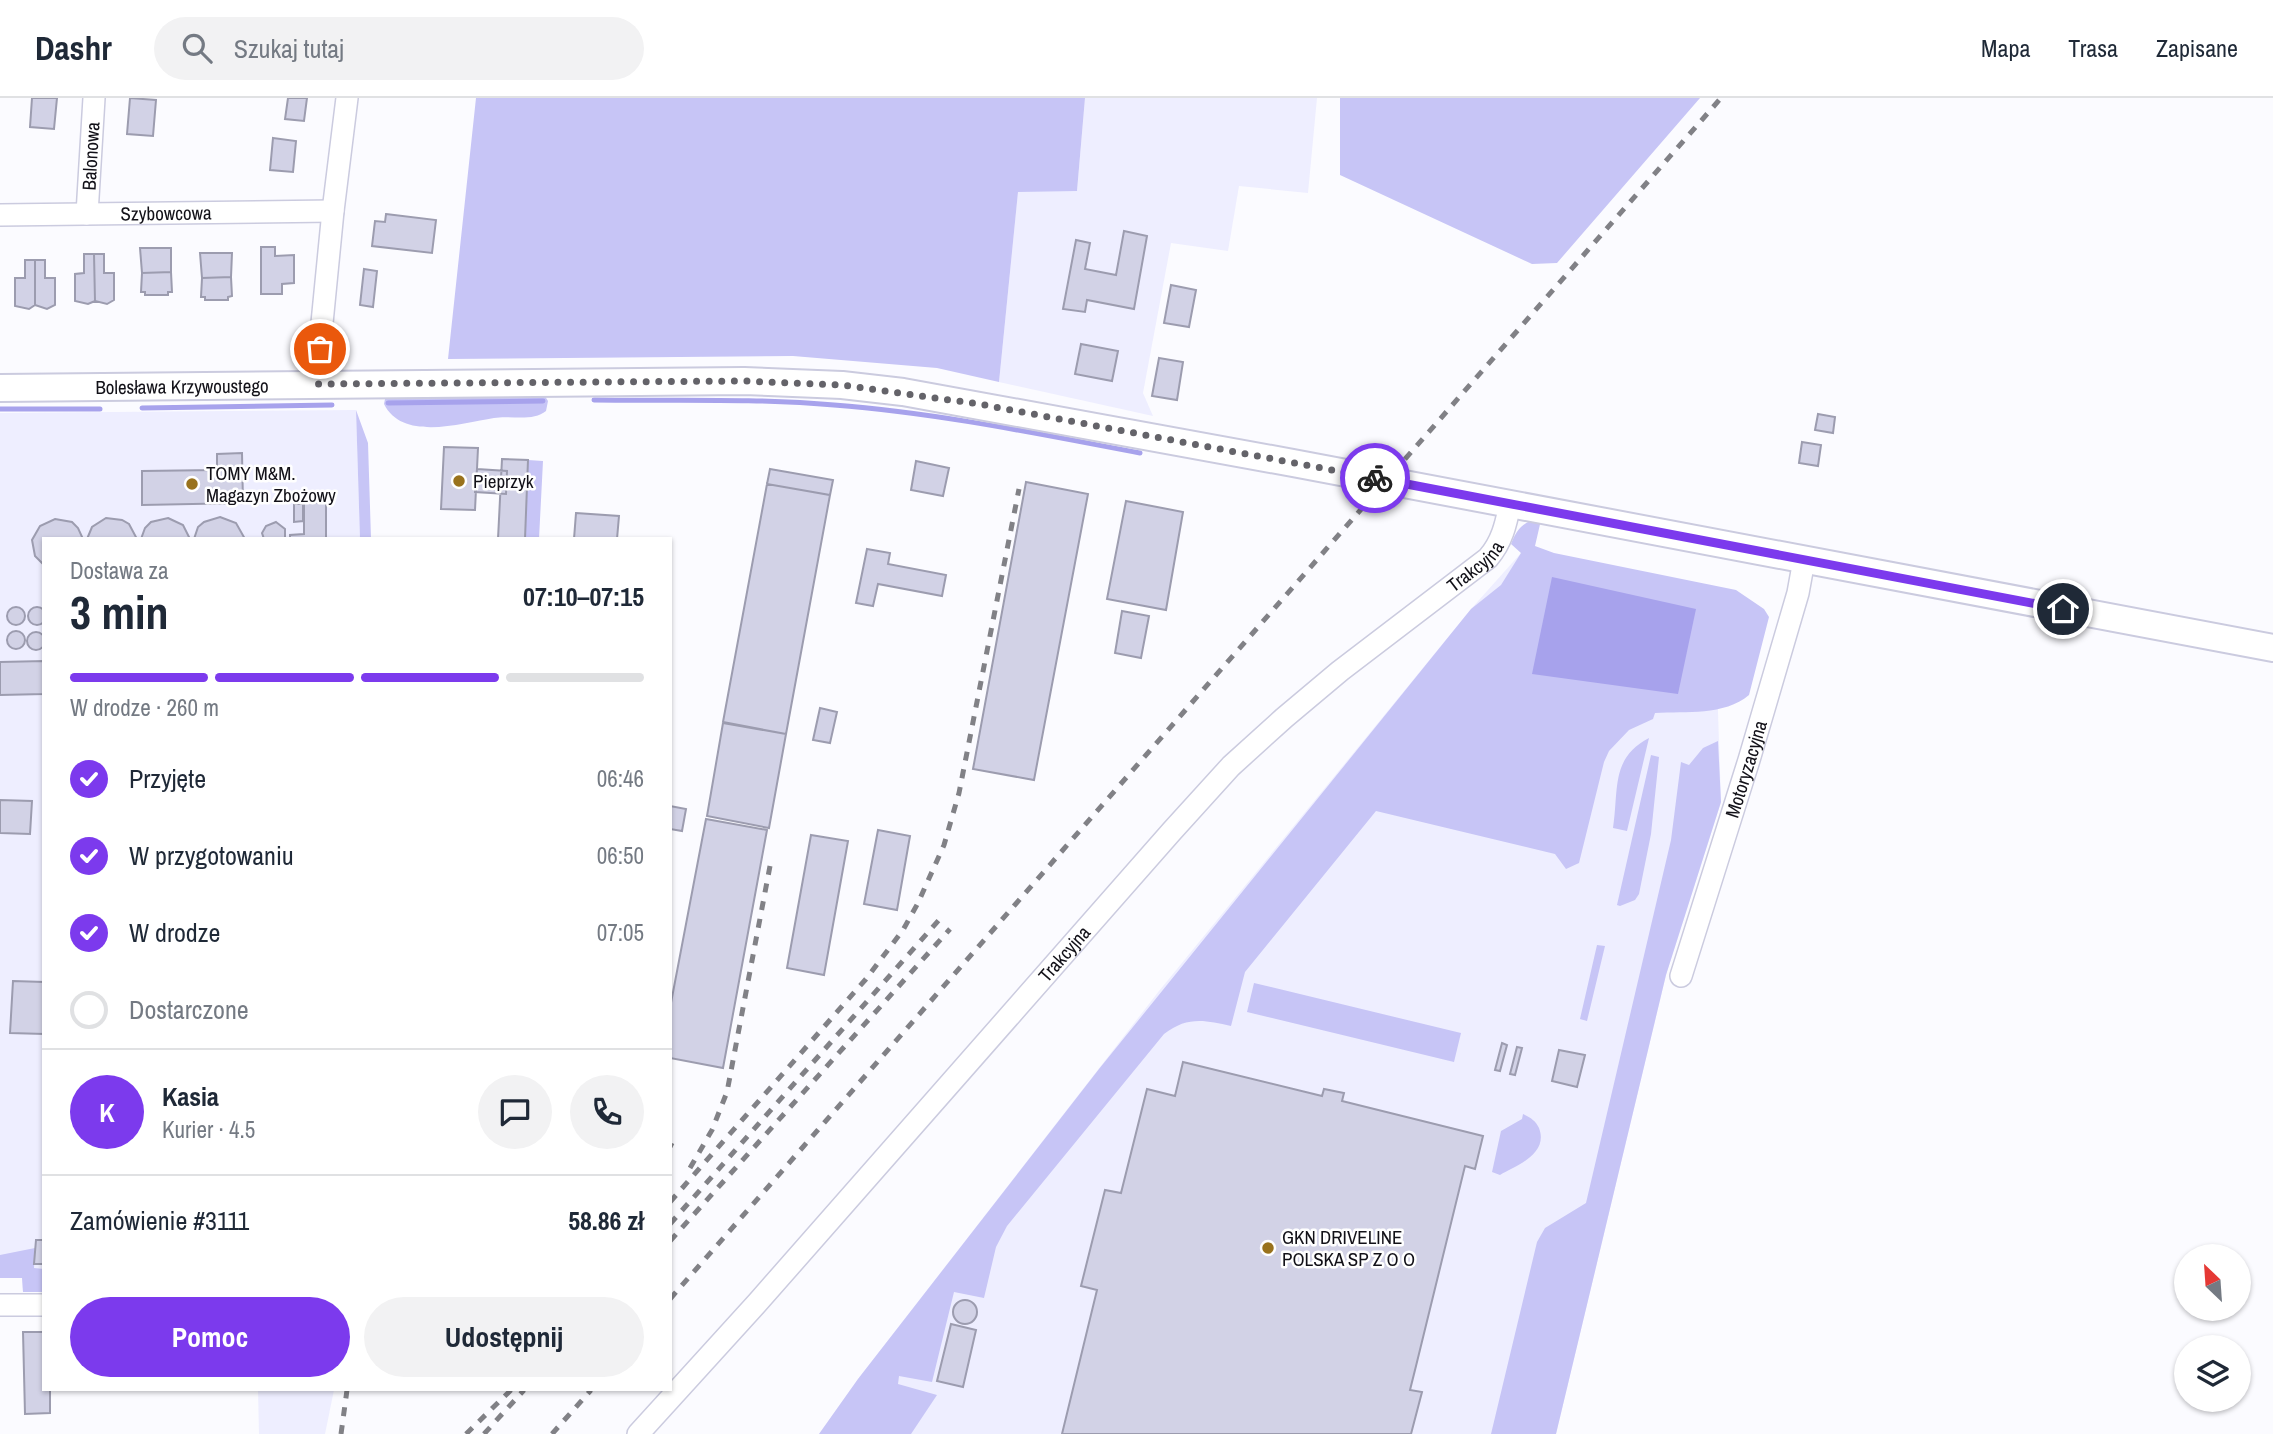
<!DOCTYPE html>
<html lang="pl">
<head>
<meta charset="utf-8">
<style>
  body { margin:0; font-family:"Archivo Narrow",sans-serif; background:#f2f2f3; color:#1f2937; height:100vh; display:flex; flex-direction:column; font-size:26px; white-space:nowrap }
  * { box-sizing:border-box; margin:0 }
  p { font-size:23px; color:#747a83 }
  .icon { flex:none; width:38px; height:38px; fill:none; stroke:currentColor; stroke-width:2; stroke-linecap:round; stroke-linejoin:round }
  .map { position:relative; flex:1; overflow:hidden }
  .details { position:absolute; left:42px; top:439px; width:630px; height:854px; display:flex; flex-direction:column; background:#fff; border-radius:0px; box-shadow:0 2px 5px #0004 }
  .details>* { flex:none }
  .needle { width:46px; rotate:335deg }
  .tools { position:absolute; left:2174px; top:1146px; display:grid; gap:14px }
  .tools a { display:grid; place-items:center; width:77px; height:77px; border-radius:50%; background:#fff; box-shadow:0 2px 5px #0004; font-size:35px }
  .pin { position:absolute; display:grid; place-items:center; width:60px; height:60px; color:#fff; margin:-30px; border:4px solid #fff; border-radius:50%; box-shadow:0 2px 7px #0007 }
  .courier { position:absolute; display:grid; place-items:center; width:70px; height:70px; margin:-35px; border:5px solid #7c3aed; border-radius:50%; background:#fff; color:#222; box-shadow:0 2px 9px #0007 }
  .summary em { font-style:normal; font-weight:700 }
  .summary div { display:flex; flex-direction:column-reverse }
  .summary { display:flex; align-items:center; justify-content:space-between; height:119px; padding:0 28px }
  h1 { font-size:46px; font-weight:700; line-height:52px }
  .bar { display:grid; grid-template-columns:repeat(4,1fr); gap:10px 7px; align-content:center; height:84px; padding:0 28px }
  .bar i { height:9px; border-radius:5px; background:#e0e1e3 }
  .bar .active { background:#7c3aed }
  .bar p { grid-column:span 4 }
  .line { display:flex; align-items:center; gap:18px; padding:0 28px; border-top:2px solid #e0e1e3 }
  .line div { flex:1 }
  .round { display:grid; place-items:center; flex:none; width:74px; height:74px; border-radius:37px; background:#f2f2f3 }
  ol { padding:0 28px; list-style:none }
  li { display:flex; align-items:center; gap:21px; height:77px }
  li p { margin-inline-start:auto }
  li .icon { padding:7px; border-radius:50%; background:#7c3aed; color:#fff; stroke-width:4 }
  li:last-child { color:#747a83 }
  li i { width:38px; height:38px; border:4px solid #e0e1e3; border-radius:50% }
  .button { display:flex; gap:14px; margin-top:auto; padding:14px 28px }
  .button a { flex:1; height:80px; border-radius:42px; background:#7c3aed; color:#fff; font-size:28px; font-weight:700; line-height:80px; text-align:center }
  .button a+a { background:#f2f2f3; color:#1f2937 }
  header { display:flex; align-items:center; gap:42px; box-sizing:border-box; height:98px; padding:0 35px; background:#fff; border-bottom:2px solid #e0e1e3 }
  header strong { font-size:33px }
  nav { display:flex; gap:38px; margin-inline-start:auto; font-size:24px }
  .search { width:490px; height:63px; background:#f2f2f3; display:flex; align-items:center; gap:18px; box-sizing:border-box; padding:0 24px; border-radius:38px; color:#747a83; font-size:26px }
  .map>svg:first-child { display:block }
</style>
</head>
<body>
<header>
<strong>Dashr</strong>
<div class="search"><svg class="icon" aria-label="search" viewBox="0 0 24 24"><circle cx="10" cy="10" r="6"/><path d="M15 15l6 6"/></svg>Szukaj tutaj</div>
<nav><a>Mapa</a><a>Trasa</a><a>Zapisane</a></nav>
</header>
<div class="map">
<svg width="2273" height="1336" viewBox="0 0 2273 1336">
  <rect width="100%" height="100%" fill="#fbfbff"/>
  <!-- built -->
  <path fill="#eef" d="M1085,0H1317L1308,95L1239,88L1228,153L1171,145L1143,295L1153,318L999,284L1018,93H1077Z
    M356,312L360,441H44V1194H23L22,1180H0V315Z
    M1521,455L1733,493L1717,584L1721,704L1666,877L1556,1336H819L858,1281L1159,893L1471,511Z
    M258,1292H334L325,1336H259Z"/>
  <!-- green -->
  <path fill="#c7c5f6" d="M476,0H1085L1077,93L1018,94L999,284L937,270L793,258L448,261Z
    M1340,0H1700L1557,165L1532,166L1340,77Z
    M543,295L548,303L546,313C533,324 510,317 494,320C462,325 403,344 384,306L386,296Z
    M356,312L368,345L371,441H360Z
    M528,362L543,363L539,441H525Z
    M1535,421L1541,422L1535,448L1554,455L1736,492L1764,511L1769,519L1749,597C1724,618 1686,613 1655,615L1653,621L1629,632L1609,653L1604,664L1579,765L1566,771L1555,756L1376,713L1245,874L1231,928C1205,922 1187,918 1164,936L1007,1128L996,1149L984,1200L954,1194L932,1284L899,1278L898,1286L937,1297L911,1336H819L858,1281L1099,971L1471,511L1501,487L1521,455L1511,446C1516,433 1521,426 1535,421Z
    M1649,640L1627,733L1613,730C1619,693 1610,660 1649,640Z
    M1718,643L1721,704L1666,877L1556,1336H1491L1537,1144L1545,1130L1586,1105L1671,742L1681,664L1689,667L1703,650Z
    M1651,657L1659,659L1651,736L1639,796L1635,802L1620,808L1617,807Z
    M1597,847L1605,848L1587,923L1580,921Z
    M1254,885L1461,935L1454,964L1247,914Z
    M1523,1016C1530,1019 1536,1023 1539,1030C1549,1056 1516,1068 1500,1077L1492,1074L1501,1033L1522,1021Z
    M35,1150L34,1170L44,1171V1194H23L22,1180H0V1157Z"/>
  <!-- water -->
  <path fill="#a7a2ec" d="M1552,479L1696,511L1678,596L1532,576Z"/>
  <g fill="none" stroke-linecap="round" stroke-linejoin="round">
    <!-- stream -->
    <path stroke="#a7a2ec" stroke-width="5" d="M594,302C674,303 755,300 834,307C938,315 1039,336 1140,355
      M388,305L543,303
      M142,310L332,307
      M0,311H100"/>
  </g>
  <!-- building -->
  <path fill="#d2d2e6" stroke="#9c9caf" stroke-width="2" d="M32,0H57L54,31L30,29Z
    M130,0L156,2L153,38L127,36Z
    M288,0H307L304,23L285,21Z
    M273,40L296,43L293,74L270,72Z
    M386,116L436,122L432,155L372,148L375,123L385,124Z
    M1124,133L1147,138L1134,211L1087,202L1085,214L1063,211L1076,142L1090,145L1085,171L1116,177Z
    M261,149H275V158L294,157V185L282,186V196H261Z
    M140,150H171V174L142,175Z
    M200,155H232L231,179L202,180Z
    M84,156H94L95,203L88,206L75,203V176L84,175Z
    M94,156H104V175H114V202L107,206L95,203Z
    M25,162H35V207L29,211L15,208V180H25Z
    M35,162H45V180H55V207L47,211L35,207Z
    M364,171L377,173L373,209L360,207Z
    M171,174L172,194H168V197H145V194H141L142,175Z
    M231,179L232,198L228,199V202H205V199H201L202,180Z
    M1171,187L1196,192L1189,229L1164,225Z
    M1081,246L1118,253L1112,283L1075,276Z
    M1159,260L1183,264L1177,302L1152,298Z
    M1818,316L1835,319L1833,335L1815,332Z
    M1802,344L1821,347L1818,368L1799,365Z
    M444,349L478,350L475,412L441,411Z
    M242,355L243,405L142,407V373L217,372V356Z
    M502,361L528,362L525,441H498Z
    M916,363L949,370L943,398L911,392Z
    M477,371L507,373L506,396L475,394Z
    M770,371L833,382L830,397L767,386Z
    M1026,384L1088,396L1034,682L973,671Z
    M767,386L830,397L786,636L723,624Z
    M1126,403L1183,414L1166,512L1107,501Z
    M326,404V441H290V437L304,436V405Z
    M294,406H303V423L294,424Z
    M576,415L619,418L617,441H574Z
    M220,419L236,425L245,441H194L198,429L204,424Z
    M106,420L122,422L129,426L137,441H87L92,429Z
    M168,420L183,427L190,441H141L145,430L151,424Z
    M55,421L72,424L78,430L83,441H44V467L35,458L32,442L40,428Z
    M276,424L285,431V441H264L262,435L266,428Z
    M867,451L890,455L888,466L946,477L942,498L878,486L873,508L856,505Z
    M7 518a9 9 0 1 1 18 0a9 9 0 1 1-18 0Z
    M28 518a9 9 0 1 1 18 0a9 9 0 1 1-18 0Z
    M1122,513L1149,518L1141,560L1115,555Z
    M7 542a9 9 0 1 1 18 0a9 9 0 1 1-18 0Z
    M27 543a9 9 0 1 1 18 0a9 9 0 1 1-18 0Z
    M44,563V596L0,597V564Z
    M820,610L837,614L830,645L813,642Z
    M723,625L786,636L769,730L707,718Z
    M0,702L32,703L30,736L0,735Z
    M670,708L686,711L682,733L670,731Z
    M706,721L767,732L723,970L670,960V910Z
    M878,732L910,738L897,812L864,806Z
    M811,737L848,743L824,877L787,870Z
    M13,883L44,884V936L10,935Z
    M1502,945L1507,947L1500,973L1495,972Z
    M1517,949L1522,950L1515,977L1510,976Z
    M1559,952L1585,957L1577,989L1552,983Z
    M1183,964L1322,998L1324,991L1344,995L1342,1003L1483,1038L1475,1071L1465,1068L1416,1268L1410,1292L1422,1294L1411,1336H1062L1097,1192L1081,1188L1105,1092L1121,1095L1147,991L1175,998Z
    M36,1142H44V1166H34Z
    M953 1214a12 12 0 1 1 24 0a12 12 0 1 1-24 0Z
    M951,1226L976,1232L963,1289L937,1283Z
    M23,1234H44V1292H50V1315L25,1316Z"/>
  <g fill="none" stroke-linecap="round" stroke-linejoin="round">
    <defs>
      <g id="minor">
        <path id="s1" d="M87,116L94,0"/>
        <path id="s2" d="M0,117L333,113"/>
        <path d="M316,286L333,113L347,0"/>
        <path id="s3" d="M1681,878L1749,662L1798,495L1804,462"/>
        <path d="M0,1207H44"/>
        <path id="s4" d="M638,1336L758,1204L1172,733L1231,668L1284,620L1340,573L1488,460C1502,444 1506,426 1510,406"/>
      </g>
      <g id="tertiary">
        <path id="s5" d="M0,290L744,283L842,287L903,294L1293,365L2273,550"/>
      </g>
    </defs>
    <!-- minor casing -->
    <use href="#minor" stroke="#cbcbdf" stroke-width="24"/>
    <!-- tertiary casing -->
    <use href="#tertiary" stroke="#cbcbdf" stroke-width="30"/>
    <!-- minor -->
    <use href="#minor" stroke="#fff" stroke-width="21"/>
    <!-- tertiary -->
    <use href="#tertiary" stroke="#fff" stroke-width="26"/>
    <!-- rail -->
    <path stroke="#818186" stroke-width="5" stroke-dasharray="9 9" stroke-linecap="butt" d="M670,1049L672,1045
      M690,1070L712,1032L727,994L770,768
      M670,1104L866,881L903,832L918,805L944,747L959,695L1019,391
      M670,1126L939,822
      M670,1143L950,831
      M670,1201L1721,0
      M341,1336L347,1292
      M466,1336L511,1292
      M484,1336L524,1292
      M552,1336L591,1292"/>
  </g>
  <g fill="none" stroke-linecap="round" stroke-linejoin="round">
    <!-- done -->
    <path stroke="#646369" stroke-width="7" stroke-dasharray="0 12.6" d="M320,251L316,286L744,283L842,287L979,306L1375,380"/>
    <!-- route -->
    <path stroke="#7c3aed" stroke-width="9" d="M1375,380L2063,511"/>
  </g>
  <!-- markers -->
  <g fill="#99721d" stroke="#fff" stroke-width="2.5">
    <circle cx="459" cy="383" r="7"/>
    <circle cx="192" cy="386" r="7"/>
    <circle cx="1268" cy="1150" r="7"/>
  </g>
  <g text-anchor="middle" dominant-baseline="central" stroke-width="5" stroke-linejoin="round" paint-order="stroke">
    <!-- street labels -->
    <g font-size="19" fill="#121118" stroke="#fff">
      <text stroke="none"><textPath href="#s1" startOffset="58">Balonowa</textPath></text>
      <text stroke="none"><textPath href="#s2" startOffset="166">Szybowcowa</textPath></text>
      <text stroke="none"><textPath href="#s5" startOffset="182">Bolesława Krzywoustego</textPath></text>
      <text stroke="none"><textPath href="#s4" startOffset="1209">Trakcyjna</textPath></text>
      <text stroke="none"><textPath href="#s3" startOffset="217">Motoryzacyjna</textPath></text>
      <text stroke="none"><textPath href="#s4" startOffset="642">Trakcyjna</textPath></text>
    </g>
    <!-- poi labels -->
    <g font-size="19" fill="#121118" stroke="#fff" text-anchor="start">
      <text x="206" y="375">TOMY M&amp;M.<tspan x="206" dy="22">Magazyn Zbożowy</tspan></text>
      <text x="473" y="383">Pieprzyk</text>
      <text x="1282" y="1139">GKN DRIVELINE<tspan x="1282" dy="22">POLSKA SP Z O O</tspan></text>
    </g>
  </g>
</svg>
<div class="tools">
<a><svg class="needle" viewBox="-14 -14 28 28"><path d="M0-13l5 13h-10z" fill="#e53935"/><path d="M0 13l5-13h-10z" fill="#747a83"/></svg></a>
<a><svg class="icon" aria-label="layers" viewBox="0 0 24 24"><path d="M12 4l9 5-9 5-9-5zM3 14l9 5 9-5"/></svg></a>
</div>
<div class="pin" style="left:320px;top:251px;background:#ea580c"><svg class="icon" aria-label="bag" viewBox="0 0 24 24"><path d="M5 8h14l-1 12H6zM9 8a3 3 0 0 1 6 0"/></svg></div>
<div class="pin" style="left:2063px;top:511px;background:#1f2937"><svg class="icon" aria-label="home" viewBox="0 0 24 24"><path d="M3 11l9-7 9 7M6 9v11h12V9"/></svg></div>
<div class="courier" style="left:1375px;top:380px"><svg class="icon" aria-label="bike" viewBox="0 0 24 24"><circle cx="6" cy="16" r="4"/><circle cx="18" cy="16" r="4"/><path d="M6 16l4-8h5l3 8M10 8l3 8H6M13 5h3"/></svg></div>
<section class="details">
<div class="summary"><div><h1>3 min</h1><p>Dostawa za</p></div><em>07:10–07:15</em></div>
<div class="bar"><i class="active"></i><i class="active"></i><i class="active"></i><i></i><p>W drodze · 260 m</p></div>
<ol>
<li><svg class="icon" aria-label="check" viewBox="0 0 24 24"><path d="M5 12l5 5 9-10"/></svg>Przyjęte<p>06:46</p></li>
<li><svg class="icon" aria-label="check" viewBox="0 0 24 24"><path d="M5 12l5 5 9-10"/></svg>W przygotowaniu<p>06:50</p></li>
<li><svg class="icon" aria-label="check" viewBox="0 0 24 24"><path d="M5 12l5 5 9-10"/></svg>W drodze<p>07:05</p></li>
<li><i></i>Dostarczone</li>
</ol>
<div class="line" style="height:126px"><b class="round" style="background:#7c3aed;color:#fff">K</b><div><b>Kasia</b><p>Kurier · 4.5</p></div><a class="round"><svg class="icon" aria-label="chat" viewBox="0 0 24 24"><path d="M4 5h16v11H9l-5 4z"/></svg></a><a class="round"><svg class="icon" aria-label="phone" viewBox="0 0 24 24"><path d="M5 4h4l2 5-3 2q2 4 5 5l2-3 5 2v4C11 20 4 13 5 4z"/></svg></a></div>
<div class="line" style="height:91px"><div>Zamówienie #3111</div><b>58.86 zł</b></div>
<div class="button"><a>Pomoc</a><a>Udostępnij</a></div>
</section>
</div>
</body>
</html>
